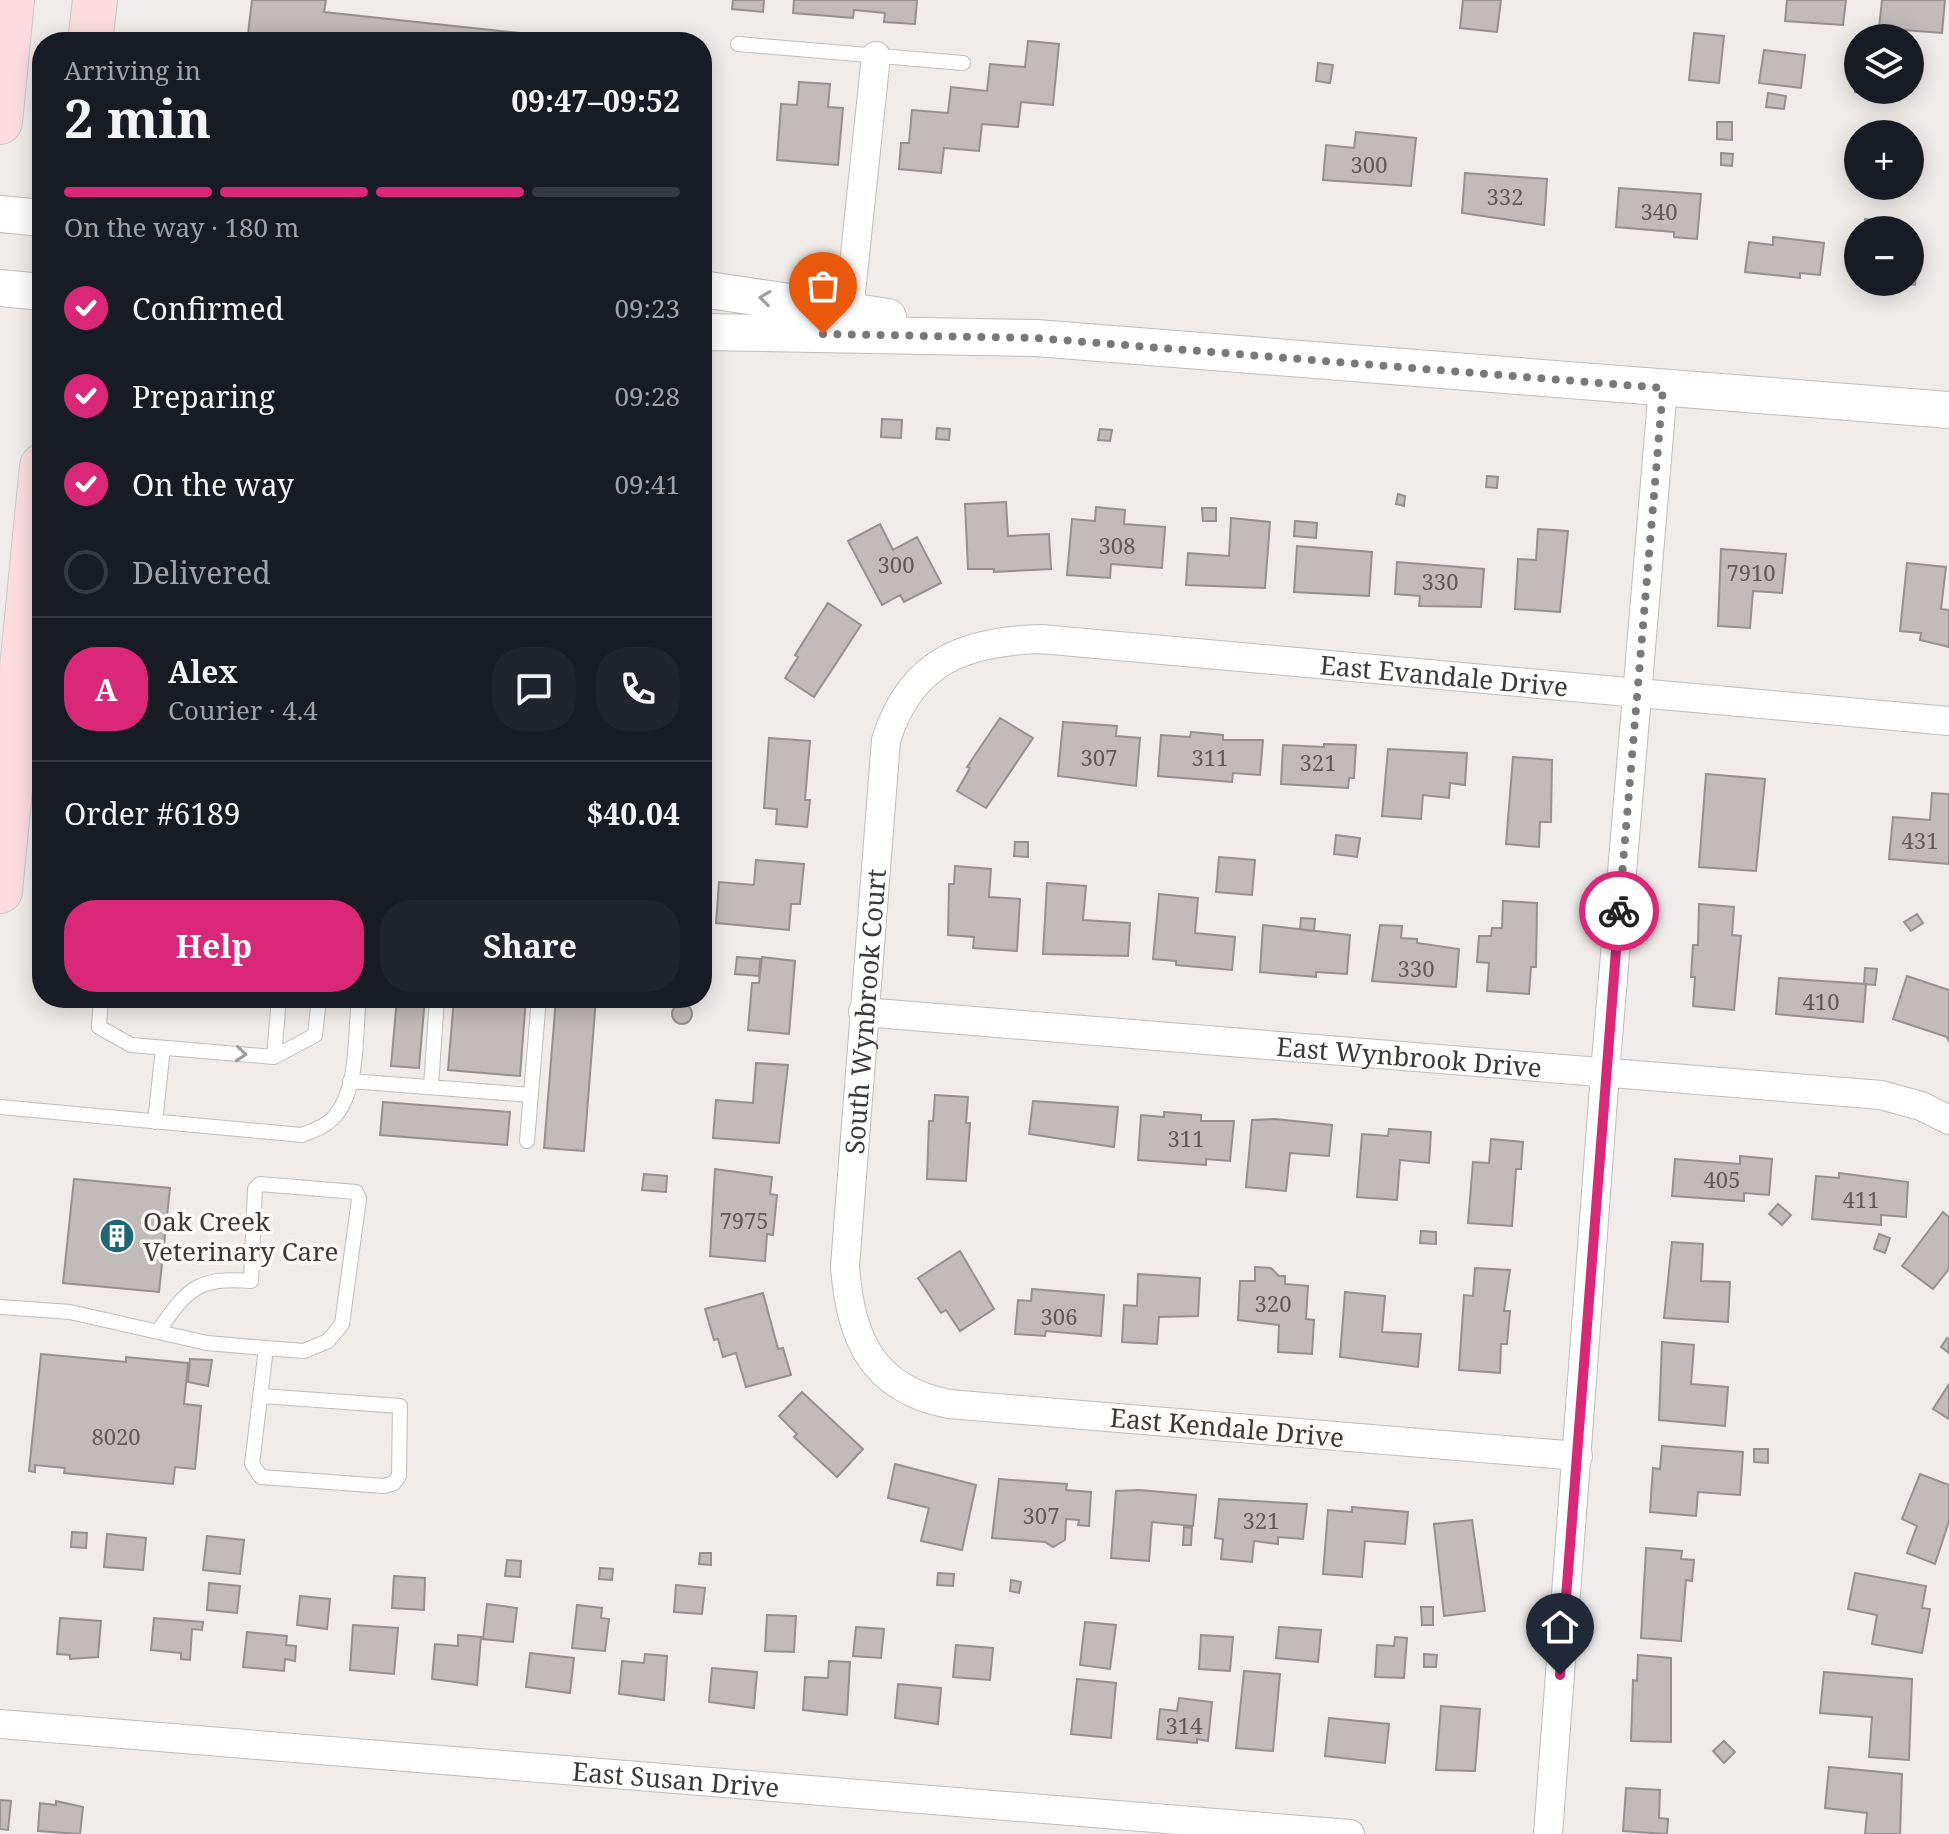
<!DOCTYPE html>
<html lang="en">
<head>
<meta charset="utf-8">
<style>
  body { margin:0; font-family:"Noto Serif",serif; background:#20242c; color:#f1f3f6; height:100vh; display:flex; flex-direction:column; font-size:30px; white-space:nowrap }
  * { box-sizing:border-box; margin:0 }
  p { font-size:26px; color:#9ea1a6 }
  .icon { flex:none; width:44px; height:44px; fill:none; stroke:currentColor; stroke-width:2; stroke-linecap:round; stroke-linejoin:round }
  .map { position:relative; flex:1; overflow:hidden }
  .panel { position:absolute; left:32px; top:32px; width:680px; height:976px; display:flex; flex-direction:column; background:#171b24; border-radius:32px; box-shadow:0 4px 20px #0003 }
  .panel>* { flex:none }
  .buttons { position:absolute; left:1844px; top:24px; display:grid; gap:16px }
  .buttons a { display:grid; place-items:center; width:80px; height:80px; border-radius:50%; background:#171b24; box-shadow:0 4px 20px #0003; font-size:40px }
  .pin { position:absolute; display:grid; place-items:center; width:68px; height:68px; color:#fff; margin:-82px -34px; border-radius:50% 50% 50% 0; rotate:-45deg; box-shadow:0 0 8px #0007 }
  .pin .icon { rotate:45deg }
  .courier { position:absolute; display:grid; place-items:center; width:80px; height:80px; margin:-40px; border:6px solid #db2777; border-radius:50%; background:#fff; color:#222; box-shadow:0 2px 10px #0007 }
  .head em { font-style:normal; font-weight:700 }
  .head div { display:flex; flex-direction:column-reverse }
  .head { display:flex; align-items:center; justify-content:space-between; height:136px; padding:0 32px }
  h1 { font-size:52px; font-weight:700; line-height:60px }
  .bar { display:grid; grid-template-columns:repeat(4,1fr); gap:12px 8px; align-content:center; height:96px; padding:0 32px }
  .bar i { height:10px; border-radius:6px; background:#363941 }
  .bar .selected { background:#db2777 }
  .bar p { grid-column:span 4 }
  .line { display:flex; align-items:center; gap:20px; padding:0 32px; border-top:2px solid #363941 }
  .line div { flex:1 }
  .round { display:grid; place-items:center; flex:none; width:84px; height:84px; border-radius:32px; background:#20242c }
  ol { padding:0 32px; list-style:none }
  li { display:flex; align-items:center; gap:24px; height:88px }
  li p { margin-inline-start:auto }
  li .icon { padding:8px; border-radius:50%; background:#db2777; color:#fff; stroke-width:4 }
  li:last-child { color:#9ea1a6 }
  li i { width:44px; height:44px; border:4px solid #363941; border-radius:50% }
  .action { display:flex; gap:16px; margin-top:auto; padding:16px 32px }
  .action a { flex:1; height:92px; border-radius:32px; background:#db2777; color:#fff; font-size:32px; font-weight:700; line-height:92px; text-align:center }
  .action a+a { background:#20242c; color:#f1f3f6 }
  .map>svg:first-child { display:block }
</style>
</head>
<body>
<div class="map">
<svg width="1949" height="1834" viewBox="0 0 1949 1834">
  <rect width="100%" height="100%" fill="#f0ece9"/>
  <!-- building -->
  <path fill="#c1bcba" stroke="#95918f" stroke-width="2" d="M252,0H326L324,12L574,39V42H247Z
    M733,0H764L763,12L732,9Z
    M794,0H917L915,24L884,22L885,13L854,10L853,18L793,13Z
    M1463,0H1501L1497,32L1460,28Z
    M1787,0H1846L1843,25L1785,21Z
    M1882,0H1945L1942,33L1879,28Z
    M1694,33L1724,36L1719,83L1689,80Z
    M1028,41L1059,44L1053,105L1021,102L1018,127L982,124L979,151L944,148L941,173L899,169L901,143H909L912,110L948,113L951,87L987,91L990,64L1025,67Z
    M1764,50L1805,55L1801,88L1759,83Z
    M1318,63L1333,65L1330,83L1316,81Z
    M1858,73V90H1896L1895,96L1855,92Z
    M799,82L830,84L828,107L843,108L838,165L777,160L781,104L797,105Z
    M1768,93L1786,96L1784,109L1766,107Z
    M1717,122H1732V140L1717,139Z
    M1356,132L1416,138L1411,186L1323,180L1326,145L1354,148Z
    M1721,153L1733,154L1732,166L1721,165Z
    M1465,173L1547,179L1544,225L1462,213Z
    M1619,188L1701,194L1697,239L1674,237V232L1616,227Z
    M1865,219L1898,223L1897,230H1864Z
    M1773,237L1824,243L1820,275L1800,273V278L1745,272L1749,242L1773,245Z
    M1857,241L1858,242V279H1853Z
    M1910,247L1919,248L1915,285L1884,282H1910Z
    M882,419L902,420L901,438L881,437Z
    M937,428L950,429L949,440L936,439Z
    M1100,429L1112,430L1110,441L1098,440Z
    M1487,476L1498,477L1497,488L1486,487Z
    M1398,494L1405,496L1404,506L1396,504Z
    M1006,502L1008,536L1049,534L1051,569L994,572V569H968L965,504Z
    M1096,507L1125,510L1124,524L1165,527L1162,568L1111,564L1110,578L1067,575L1072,519L1095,521Z
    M1202,508H1216V521H1203Z
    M1231,518L1270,522L1265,588L1186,585L1188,553L1229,556Z
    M1295,521L1317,523L1316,538L1294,536Z
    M880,524L893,550L917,537L941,583L904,602L900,595L882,605L848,541Z
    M1538,529L1568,531L1560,612L1515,609L1518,559L1536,560Z
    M1297,546L1372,552L1369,596L1294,592Z
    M1721,549L1786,554L1782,593L1753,591L1750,628L1718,626Z
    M1397,562L1484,569L1481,607L1419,606L1420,596L1395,594Z
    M1907,563L1946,567L1941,609L1949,610V647L1920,640L1921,633L1900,631Z
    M828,603L861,625L814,697L785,678L798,657L795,655Z
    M1000,718L1033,738L986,808L957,791L970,768L967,767Z
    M1063,722L1117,726L1116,736L1140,738L1136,786L1058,776Z
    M1191,732L1223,735V740H1263L1260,775L1233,773L1232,782L1158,776L1161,735L1190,737Z
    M769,738L810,741L805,800H810L807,827L776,824L777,809L764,808Z
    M1324,744L1356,745L1354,778H1349L1348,788L1281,784L1283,745L1324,747Z
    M1388,749L1467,753L1465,785L1450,783L1449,798L1423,795L1421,819L1382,816Z
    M1513,757L1552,760L1551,822H1540L1539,847L1506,844Z
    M1706,774L1765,779L1756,871L1699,867Z
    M1932,793L1949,794V864L1889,859L1893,817L1930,820Z
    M1336,835L1360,838L1357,857L1334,854Z
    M1015,842H1028V857L1014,856Z
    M1219,857L1255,860L1252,895L1216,892Z
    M756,860L804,864L800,904H791L789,930L716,923L719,882L754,885Z
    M955,866L991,869L989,897L1020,899L1017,951L973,948L974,937L948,935L949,884H954Z
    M1047,883L1086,886L1083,920L1130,923L1128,956L1043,954Z
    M1159,894L1198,898L1195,933L1235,937L1232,970L1176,965V961L1153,959Z
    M1503,901L1537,903L1536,967H1531L1529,994L1487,991L1489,963L1477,962L1479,936H1491L1492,928H1502Z
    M1699,904L1734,907L1732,935L1741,936L1734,1010L1693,1006L1695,977H1691L1693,945H1698Z
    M1917,914L1923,923L1911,931L1904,922Z
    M1301,918L1315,919L1314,931L1300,930Z
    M1263,925L1350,935L1347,974L1316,972V977L1260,972Z
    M1380,925L1402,926L1401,938L1417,939V943L1459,949L1456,987L1372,981Z
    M737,957L760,959L759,976L735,974Z
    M762,957L795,961L789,1034L748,1030L752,983H759Z
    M1865,968L1877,969L1875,985L1864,984Z
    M1907,976L1949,990V1042L1947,1037L1893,1019Z
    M1779,978L1866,984L1863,1022L1776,1014Z
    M397,998H425L419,1068L391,1066Z
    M454,998H526L520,1076L448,1070Z
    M556,998H596L584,1151L544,1148Z
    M672 1014a10 10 0 1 1 20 0a10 10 0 1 1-20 0Z
    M756,1063L788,1065L779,1143L713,1138L716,1100L753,1103Z
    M935,1095L968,1097L966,1123H970L966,1181L927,1179L929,1121H933Z
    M1033,1101L1118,1107L1114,1147L1029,1134Z
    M383,1102L510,1112L507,1145L380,1135Z
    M1164,1112L1201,1115V1121H1234L1230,1161L1206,1159V1165L1138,1160L1141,1115L1164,1117Z
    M1275,1119L1332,1125L1329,1156L1290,1153L1286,1191L1246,1187L1252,1120Z
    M1389,1129L1431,1132L1429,1163L1400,1160L1397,1200L1357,1197L1362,1134L1388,1136Z
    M1491,1139L1523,1142L1521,1169H1516L1512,1226L1468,1223L1473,1162L1489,1163Z
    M1740,1156L1772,1159L1769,1195L1744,1193V1201L1672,1196L1675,1159L1740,1164Z
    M715,1169L772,1177L770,1194L777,1195L773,1235L767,1234L765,1261L710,1256Z
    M1839,1173L1908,1182L1906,1217L1881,1215V1225L1812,1219L1816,1176L1839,1178Z
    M644,1174L667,1176L666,1192L642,1190Z
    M74,1179L170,1188L159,1292L63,1283Z
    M1778,1204L1791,1215L1782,1225L1769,1214Z
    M1943,1212L1949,1217V1269L1933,1289L1902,1266Z
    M1421,1231L1436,1232V1244L1420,1243Z
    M1879,1234L1890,1238L1885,1253L1874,1249Z
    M1672,1242L1703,1244L1701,1281L1730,1282L1728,1322L1664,1318Z
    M960,1251L994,1309L960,1331L946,1310L941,1313L918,1278Z
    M1255,1267L1271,1268L1279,1276H1285V1284L1308,1286L1306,1319L1314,1320L1312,1354L1278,1352L1279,1325L1238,1320L1240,1281H1255Z
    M1475,1268L1510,1270L1504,1311H1510L1507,1344H1501L1500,1373L1459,1370L1464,1295L1473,1296Z
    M1138,1274L1200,1278L1198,1316L1159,1317L1157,1344L1122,1342L1124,1305L1137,1306Z
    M1032,1289L1104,1295L1101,1336L1046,1331L1045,1336L1015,1334L1018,1300L1031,1301Z
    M1345,1292L1385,1296L1382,1332L1421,1334L1418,1367L1340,1357Z
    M763,1293L778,1349L783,1348L791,1375L746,1387L736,1353L723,1357L718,1339L714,1340L705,1309Z
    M1947,1338L1949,1339V1353L1941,1347Z
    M1662,1342L1694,1345L1691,1384L1728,1387L1725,1426L1659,1420Z
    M41,1354L126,1362V1357L188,1363L184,1404L201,1406L195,1469L175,1467L173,1484L64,1473L65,1468L35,1465V1472L29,1471Z
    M190,1359L212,1360L208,1386L188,1382Z
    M1949,1384V1419L1933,1409Z
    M802,1392L863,1449L837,1477L794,1437L797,1434L779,1416Z
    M1662,1446L1743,1452L1740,1495L1698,1492L1696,1516L1650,1512L1653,1468L1660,1469Z
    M1754,1449H1768V1463L1754,1462Z
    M895,1464L976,1485L962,1550L921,1541L929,1508L888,1498Z
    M1920,1474L1949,1485V1521L1935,1564L1907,1553L1917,1526L1902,1519Z
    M999,1479L1067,1484L1066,1490L1091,1492L1089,1526L1078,1525L1079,1520L1066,1519L1065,1540L1053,1547L1045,1542L992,1538Z
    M1139,1490L1196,1495L1193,1526L1152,1522L1149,1561L1111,1558L1116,1491Z
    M1219,1499L1307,1504L1303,1539L1278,1537V1544L1254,1541L1252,1562L1221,1559L1223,1539L1215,1538Z
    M1352,1507L1408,1512L1405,1544L1365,1541L1362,1577L1323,1574L1328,1510L1352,1512Z
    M1472,1520L1485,1611L1444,1616L1434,1524Z
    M1184,1527L1192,1528L1191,1545H1183Z
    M72,1532L87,1533L86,1548L71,1547Z
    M107,1534L146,1538L143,1570L104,1567Z
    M207,1536L244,1540L240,1574L203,1570Z
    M1646,1548L1682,1551L1681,1559L1694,1560L1692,1581L1686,1580L1681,1641L1641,1638Z
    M700,1553H711V1565L699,1564Z
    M507,1560L521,1561L520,1577L505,1576Z
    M600,1568L613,1569L612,1580L599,1579Z
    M938,1573L954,1574L953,1586L937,1585Z
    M1855,1573L1926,1586L1922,1608L1930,1609L1922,1653L1872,1644L1877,1615L1848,1609Z
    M394,1576L425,1578L424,1610L392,1608Z
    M1011,1580L1021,1582L1019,1593L1010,1591Z
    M209,1583L240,1586L237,1613L207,1610Z
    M676,1585L705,1588L702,1614L674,1612Z
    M300,1596L330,1599L327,1629L297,1625Z
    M487,1604L517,1608L513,1642L483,1639Z
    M577,1605L602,1608L601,1618L609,1619L605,1651L572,1648Z
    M1421,1607H1433V1625H1422Z
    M767,1615L796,1616L794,1652L765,1651Z
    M60,1618L101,1621L98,1657L70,1659V1655L57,1654Z
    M154,1618L203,1622L202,1630L192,1629L190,1660L181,1659V1653L151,1650Z
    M1085,1622L1116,1625L1110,1669L1080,1665Z
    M353,1625L398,1628L394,1674L350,1670Z
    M856,1627L884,1629L881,1658L853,1656Z
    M1279,1627L1321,1630L1318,1662L1276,1658Z
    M247,1632L287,1636L286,1645L296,1646L295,1661L285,1659L284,1671L243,1667Z
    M458,1635L481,1637L477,1685L432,1679L435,1644L458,1646Z
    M1201,1635L1233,1637L1230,1671L1199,1669Z
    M1395,1637L1407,1638L1404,1678L1375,1677L1377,1645L1394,1646Z
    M956,1645L993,1648L990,1680L953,1677Z
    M530,1653L574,1658L570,1693L526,1687Z
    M645,1654L667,1656L664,1700L619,1694L622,1661L644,1663Z
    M1424,1654L1437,1655L1436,1667H1424Z
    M1638,1655L1671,1658V1742L1631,1741L1633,1680L1637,1681Z
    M829,1661L850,1662L847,1715L803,1710L805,1677L828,1678Z
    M712,1668L757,1672L754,1708L709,1702Z
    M1244,1671L1280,1674L1273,1751L1236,1748Z
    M1824,1672L1912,1679L1909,1760L1869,1757L1872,1717L1820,1713Z
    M1077,1679L1116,1683L1111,1738L1071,1734Z
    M898,1684L941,1688L938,1724L895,1718Z
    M1179,1698L1212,1702L1208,1741L1197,1739V1743L1157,1739L1160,1709L1177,1711Z
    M1441,1706L1480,1709L1475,1771L1436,1770Z
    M1329,1718L1389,1724L1385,1763L1325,1756Z
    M1724,1741L1735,1752L1724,1763L1713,1751Z
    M1829,1767L1902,1774L1900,1834H1865L1867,1813L1825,1808Z
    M1626,1788L1660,1790L1659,1818L1668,1819L1667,1834L1623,1831Z
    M0,1800L11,1801L8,1830L0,1829Z
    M56,1801L83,1807L80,1834L38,1831L40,1803L56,1805Z"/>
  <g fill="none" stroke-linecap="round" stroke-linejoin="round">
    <defs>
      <path id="service" d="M738,44L963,63
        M101,998L99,1027L131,1045L274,1057L315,1035L319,998
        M274,1057L279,998
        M350,1081L531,1095
        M431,1087L437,998
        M0,1107L302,1135C314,1130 327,1126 335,1116C359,1088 355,1033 359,998
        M155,1122L163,1048
        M527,1141L539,998
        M0,1307L70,1312L207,1343L266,1348L252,1464L261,1477L384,1486L394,1483L399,1476L400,1406L262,1396
        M159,1330C188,1288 198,1277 251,1281L255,1189L260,1184L356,1192L359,1199L342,1324L328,1341L304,1351L266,1348"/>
      <g id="minor">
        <path d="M849,311L876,56"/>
        <path id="s1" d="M863,1012L1881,1095L1921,1106L1949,1120"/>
        <path id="s2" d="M1578,1456L949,1404C872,1389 850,1338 845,1266L886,740C911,661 965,641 1041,639L1949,721"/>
        <path id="s3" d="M0,1724L1350,1834"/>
        <path d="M1548,1834L1605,1073L1663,388"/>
      </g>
      <path id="tertiary" d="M0,214L42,218
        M0,288L42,292
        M702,289L888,317
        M702,332L1036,338L1949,410"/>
      <path id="primary" d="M90,42L95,0
        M0,122L12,0
        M0,891L42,466"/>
    </defs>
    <!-- service casing -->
    <use href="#service" stroke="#c0bcb9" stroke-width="16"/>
    <!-- minor casing -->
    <use href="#minor" stroke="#c0bcb9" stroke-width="30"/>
    <!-- tertiary casing -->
    <use href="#tertiary" stroke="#c0bcb9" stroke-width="38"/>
    <!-- primary casing -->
    <use href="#primary" stroke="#c8c8c8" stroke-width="46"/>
    <!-- service -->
    <use href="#service" stroke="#fff" stroke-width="14"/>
    <!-- minor -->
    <use href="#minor" stroke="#fff" stroke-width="28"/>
    <!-- tertiary -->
    <use href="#tertiary" stroke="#fff" stroke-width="36"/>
    <!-- primary -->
    <use href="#primary" stroke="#fddde0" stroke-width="44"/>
  </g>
  <!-- one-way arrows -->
  <defs><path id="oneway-chevron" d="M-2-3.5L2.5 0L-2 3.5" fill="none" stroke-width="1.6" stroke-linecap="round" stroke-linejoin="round" transform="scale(2)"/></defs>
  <g stroke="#9e9c9c">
    <use href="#oneway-chevron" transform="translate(765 298) rotate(-172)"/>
    <use href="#oneway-chevron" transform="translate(241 1054) rotate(5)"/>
  </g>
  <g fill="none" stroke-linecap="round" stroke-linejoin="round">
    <!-- done -->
    <path stroke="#7b7877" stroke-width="8" stroke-dasharray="0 14.4" d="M823,334L1036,338L1663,388L1619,911"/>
    <!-- route -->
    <path stroke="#db2777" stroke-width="10" d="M1560,1675L1619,911"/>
  </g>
  <!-- icons -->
  <defs>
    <symbol id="building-disc" viewBox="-11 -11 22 22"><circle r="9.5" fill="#1e6774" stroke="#fefaf7"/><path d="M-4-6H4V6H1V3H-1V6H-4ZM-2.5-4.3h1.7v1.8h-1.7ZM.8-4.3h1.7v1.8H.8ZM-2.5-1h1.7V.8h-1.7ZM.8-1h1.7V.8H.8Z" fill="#fff"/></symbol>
  </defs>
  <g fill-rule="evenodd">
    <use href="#building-disc" x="97" y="1216" width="40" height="40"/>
  </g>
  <g text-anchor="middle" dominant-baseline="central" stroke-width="7" stroke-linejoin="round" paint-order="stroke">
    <!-- number labels -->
    <g font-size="22" fill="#5d5a59">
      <text x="1369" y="164">300</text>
      <text x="1505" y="196">332</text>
      <text x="1659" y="211">340</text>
      <text x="1117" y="545">308</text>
      <text x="896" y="564">300</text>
      <text x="1751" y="572">7910</text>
      <text x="1440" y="581">330</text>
      <text x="1099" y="757">307</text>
      <text x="1210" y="757">311</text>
      <text x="1318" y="762">321</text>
      <text x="1920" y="840">431</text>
      <text x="1416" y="968">330</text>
      <text x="1821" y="1001">410</text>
      <text x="1186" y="1138">311</text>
      <text x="1722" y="1179">405</text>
      <text x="1861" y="1199">411</text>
      <text x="744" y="1220">7975</text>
      <text x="1273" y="1303">320</text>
      <text x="1059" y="1316">306</text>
      <text x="116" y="1436">8020</text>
      <text x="1041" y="1515">307</text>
      <text x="1261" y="1520">321</text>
      <text x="1184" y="1725">314</text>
    </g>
    <!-- street labels -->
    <g font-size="26" fill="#3c3a39" stroke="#fefaf7">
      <text stroke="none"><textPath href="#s2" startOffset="1954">East Evandale Drive</textPath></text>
      <text stroke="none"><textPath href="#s2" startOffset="1076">South Wynbrook Court</textPath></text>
      <text stroke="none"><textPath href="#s1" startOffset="548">East Wynbrook Drive</textPath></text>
      <text transform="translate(1227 1427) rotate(5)">East Kendale Drive</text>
      <text stroke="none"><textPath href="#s3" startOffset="678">East Susan Drive</textPath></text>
    </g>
    <!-- poi labels -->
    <g font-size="26" fill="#3c3a39" stroke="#fefaf7" text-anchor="start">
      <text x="143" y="1221">Oak Creek<tspan x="143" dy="30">Veterinary Care</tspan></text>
    </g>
  </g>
</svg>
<div class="buttons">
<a><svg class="icon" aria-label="layers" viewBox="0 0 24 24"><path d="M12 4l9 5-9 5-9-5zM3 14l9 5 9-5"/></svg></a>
<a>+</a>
<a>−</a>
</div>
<div class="pin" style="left:823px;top:334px;background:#ea580c"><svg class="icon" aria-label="bag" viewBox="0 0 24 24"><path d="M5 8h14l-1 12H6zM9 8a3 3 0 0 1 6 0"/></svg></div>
<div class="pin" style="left:1560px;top:1675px;background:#1f2937"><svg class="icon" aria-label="home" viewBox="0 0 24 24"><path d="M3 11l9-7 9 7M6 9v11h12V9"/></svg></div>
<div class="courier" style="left:1619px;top:911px"><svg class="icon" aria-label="bike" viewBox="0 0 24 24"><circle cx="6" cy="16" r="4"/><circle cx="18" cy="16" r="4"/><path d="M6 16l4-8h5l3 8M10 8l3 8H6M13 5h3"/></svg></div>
<section class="panel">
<div class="head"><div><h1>2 min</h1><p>Arriving in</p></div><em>09:47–09:52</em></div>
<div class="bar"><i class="selected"></i><i class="selected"></i><i class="selected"></i><i></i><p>On the way · 180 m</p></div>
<ol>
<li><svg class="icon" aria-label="check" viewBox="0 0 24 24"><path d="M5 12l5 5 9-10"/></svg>Confirmed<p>09:23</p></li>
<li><svg class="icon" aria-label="check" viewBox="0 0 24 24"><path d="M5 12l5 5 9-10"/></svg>Preparing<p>09:28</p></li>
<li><svg class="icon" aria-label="check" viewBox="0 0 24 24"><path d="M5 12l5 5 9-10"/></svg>On the way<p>09:41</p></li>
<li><i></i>Delivered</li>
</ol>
<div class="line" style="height:144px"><b class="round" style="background:#db2777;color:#fff">A</b><div><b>Alex</b><p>Courier · 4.4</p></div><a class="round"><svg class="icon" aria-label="chat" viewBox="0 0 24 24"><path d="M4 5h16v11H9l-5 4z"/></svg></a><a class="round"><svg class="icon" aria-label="phone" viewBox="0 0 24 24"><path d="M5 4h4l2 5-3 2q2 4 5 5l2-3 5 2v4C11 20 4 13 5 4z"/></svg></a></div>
<div class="line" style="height:104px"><div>Order #6189</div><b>$40.04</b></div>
<div class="action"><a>Help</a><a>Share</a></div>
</section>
</div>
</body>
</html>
